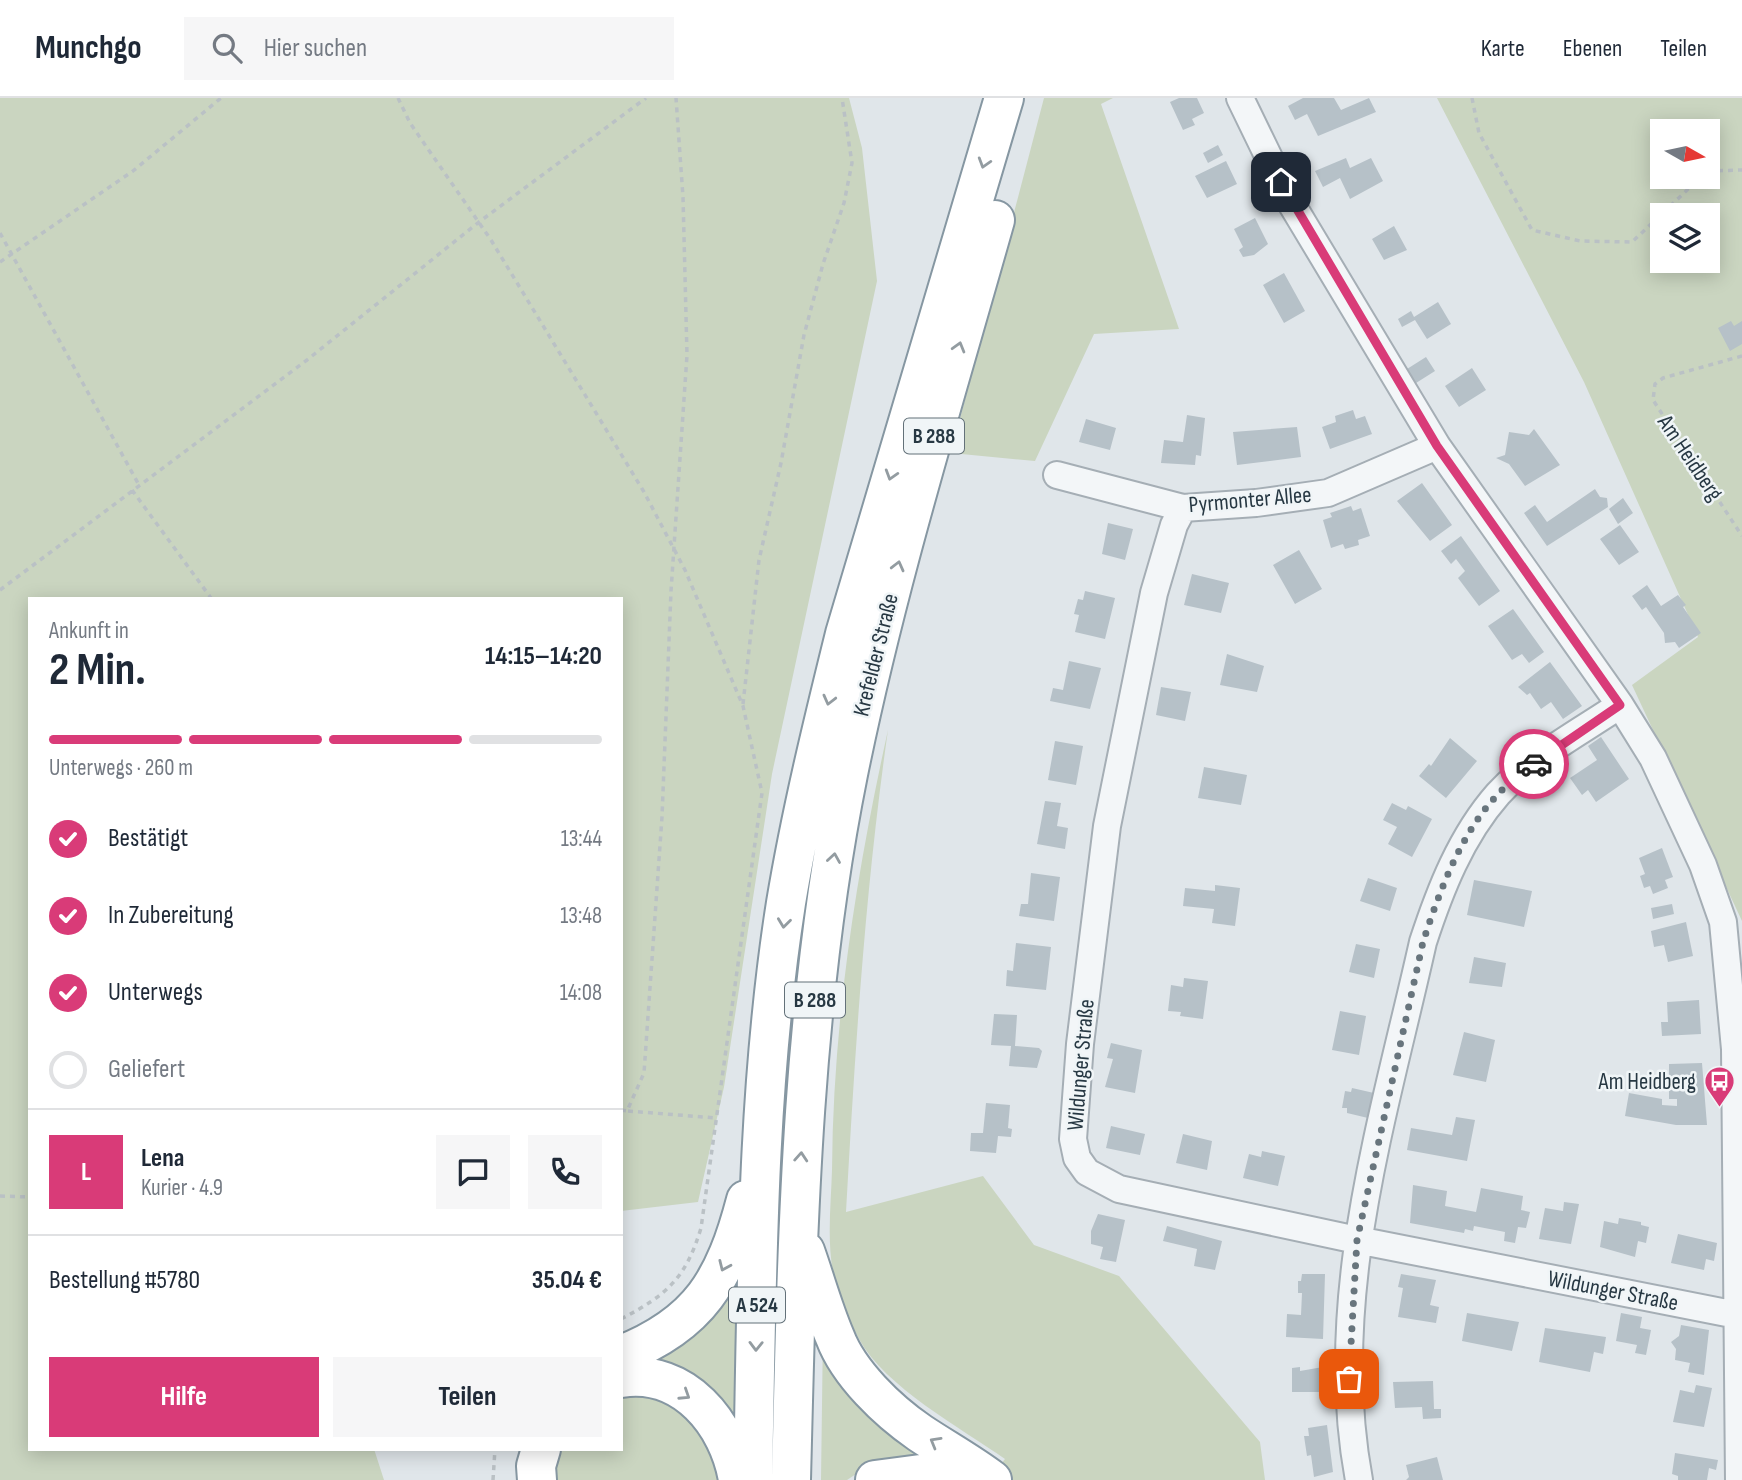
<!DOCTYPE html>
<html lang="de">
<head>
<meta charset="utf-8">
<style>
  body { margin:0; font-family:"Sofia Sans Condensed",sans-serif; background:#f6f6f7; color:#1f2937; height:100vh; display:flex; flex-direction:column; font-size:26px; white-space:nowrap }
  * { box-sizing:border-box; margin:0 }
  p { font-size:23px; color:#747a83 }
  .icon { flex:none; width:38px; height:38px; fill:none; stroke:currentColor; stroke-width:2; stroke-linecap:round; stroke-linejoin:round }
  .map { position:relative; flex:1; overflow:hidden }
  .side { position:absolute; left:28px; top:499px; width:595px; height:854px; display:flex; flex-direction:column; background:#fff; border-radius:0px; box-shadow:0 4px 18px #0003 }
  .side>* { flex:none }
  .needle { width:46px; rotate:99deg }
  .buttons { position:absolute; left:1650px; top:21px; display:grid; gap:14px }
  .buttons a { display:grid; place-items:center; width:70px; height:70px; border-radius:0px; background:#fff; box-shadow:0 4px 18px #0003; font-size:35px }
  .pin { position:absolute; display:grid; place-items:center; width:60px; height:60px; color:#fff; margin:-30px; border-radius:14px; box-shadow:0 4px 10px #0006 }
  .courier { position:absolute; display:grid; place-items:center; width:70px; height:70px; margin:-35px; border:5px solid #d93b78; border-radius:50%; background:#fff; color:#222; box-shadow:0 2px 9px #0007 }
  .overview em { font-style:normal; font-weight:700 }
  .overview div { display:flex; flex-direction:column-reverse }
  .overview { display:flex; align-items:center; justify-content:space-between; height:119px; padding:0 21px }
  h1 { font-size:46px; font-weight:700; line-height:52px }
  .bar { display:grid; grid-template-columns:repeat(4,1fr); gap:10px 7px; align-content:center; height:84px; padding:0 21px }
  .bar i { height:9px; border-radius:5px; background:#e0e1e3 }
  .bar .current { background:#d93b78 }
  .bar p { grid-column:span 4 }
  .line { display:flex; align-items:center; gap:18px; padding:0 21px; border-top:2px solid #e0e1e3 }
  .line div { flex:1 }
  .round { display:grid; place-items:center; flex:none; width:74px; height:74px; border-radius:0px; background:#f6f6f7 }
  ol { padding:0 21px; list-style:none }
  li { display:flex; align-items:center; gap:21px; height:77px }
  li p { margin-inline-start:auto }
  li .icon { padding:7px; border-radius:50%; background:#d93b78; color:#fff; stroke-width:4 }
  li:last-child { color:#747a83 }
  li i { width:38px; height:38px; border:4px solid #e0e1e3; border-radius:50% }
  .action { display:flex; gap:14px; margin-top:auto; padding:14px 21px }
  .action a { flex:1; height:80px; border-radius:0px; background:#d93b78; color:#fff; font-size:28px; font-weight:700; line-height:80px; text-align:center }
  .action a+a { background:#f6f6f7; color:#1f2937 }
  header { display:flex; align-items:center; gap:42px; box-sizing:border-box; height:98px; padding:0 35px; background:#fff; border-bottom:2px solid #e0e1e3 }
  header strong { font-size:33px }
  nav { display:flex; gap:38px; margin-inline-start:auto; font-size:24px }
  .search { width:490px; height:63px; background:#f6f6f7; display:flex; align-items:center; gap:18px; box-sizing:border-box; padding:0 24px; border-radius:0px; color:#747a83; font-size:26px }
  .map>svg:first-child { display:block }
</style>
</head>
<body>
<header>
<strong>Munchgo</strong>
<div class="search"><svg class="icon" aria-label="search" viewBox="0 0 24 24"><circle cx="10" cy="10" r="6"/><path d="M15 15l6 6"/></svg>Hier suchen</div>
<nav><a>Karte</a><a>Ebenen</a><a>Teilen</a></nav>
</header>
<div class="map">
<svg width="1742" height="1382" viewBox="0 0 1742 1382">
  <rect width="100%" height="100%" fill="#e0e6ea"/>
  <!-- green -->
  <path fill="#cad5c0" fill-rule="evenodd" d="M0,0H849L862,50L877,183L772,676L724,989L698,1104L621,1113V500H30V1351H374L384,1382H0Z
    M1044,0H1113L1101,6L1179,231L1094,236L1035,363L951,355Z
    M1437,0H1742V823L1632,587L1698,539L1584,284ZM1662,33H1708V79H1662ZM1662,117H1708V163H1662Z
    M888,632C865,792 855,953 846,1114L983,1078L1034,1147L1119,1178L1260,1344L1265,1382H1008L997,1371L1005,1361C961,1330 885,1289 859,1241C850,1224 840,1201 835,1183C826,1148 831,1107 832,1072C833,923 856,777 888,632Z
    M741,1166L735,1319L621,1267Z
    M823,1231L965,1368L862,1372L847,1382H821Z
    M621,1292L687,1308L726,1382H545L546,1351H621Z"/>
  <!-- building -->
  <path fill="#b6c1c8" d="M1179,0H1197L1204,15L1192,21L1195,27L1183,32L1170,4Z
    M1303,0H1334L1341,12L1369,0L1376,14L1318,38L1307,16L1295,22L1288,8Z
    M1218,47L1223,57L1208,65L1203,55Z
    M1346,60L1350,70L1371,60L1383,83L1350,101L1340,80L1323,89L1315,73Z
    M1226,63L1237,86L1207,100L1195,78Z
    M1255,120L1268,146L1254,157L1243,159L1239,152L1243,149L1234,131Z
    M1394,128L1407,152L1384,162L1372,141Z
    M1284,175L1305,213L1284,225L1263,187Z
    M1438,204L1451,226L1427,241L1415,222L1402,229L1398,221L1411,213L1414,219Z
    M1731,223L1734,228L1742,223V246L1730,253L1718,230Z
    M1426,259L1435,273L1416,285L1407,271Z
    M1472,270L1486,292L1459,309L1445,288Z
    M1353,312L1356,321L1365,318L1372,336L1330,351L1322,329L1336,324L1335,318Z
    M1187,317L1205,320L1201,358L1196,357L1195,367L1161,365L1164,342L1183,344Z
    M1086,321L1116,330L1110,352L1079,344Z
    M1297,329L1301,359L1237,367L1233,334Z
    M1534,331L1560,367L1525,388L1509,366L1496,360L1505,357L1509,334L1529,337Z
    M1422,385L1452,427L1430,443L1397,403Z
    M1595,391L1600,399L1607,400L1608,409L1547,448L1524,415L1535,407L1547,424Z
    M1623,400L1633,415L1618,426L1609,411Z
    M1351,408L1353,413L1361,410L1370,438L1358,442L1359,447L1345,451L1343,446L1331,450L1323,422L1332,419L1330,415Z
    M1108,425L1133,431L1125,462L1102,456Z
    M1620,427L1639,454L1619,467L1600,441Z
    M1461,438L1500,493L1479,508L1458,480L1465,473L1456,461L1451,466L1441,453Z
    M1299,452L1322,491L1295,506L1273,467Z
    M1192,476L1229,485L1221,515L1184,507Z
    M1647,487L1661,508L1678,497L1686,507L1683,509L1701,535L1679,550L1675,544L1665,545L1664,535L1646,509L1642,512L1632,498Z
    M1085,493L1115,500L1105,541L1075,534L1079,517L1074,516L1078,501L1083,502Z
    M1513,511L1544,554L1529,565L1522,556L1512,562L1488,528Z
    M1227,556L1264,568L1257,594L1220,587Z
    M1069,563L1101,570L1090,611L1050,603L1053,590L1063,592Z
    M1550,564L1582,608L1563,621L1551,604L1541,611L1530,595L1527,597L1518,589Z
    M1161,589L1191,594L1185,623L1156,617Z
    M1601,639L1629,681L1596,704L1588,692L1582,697L1570,680L1597,662L1588,648Z
    M1450,640L1477,663L1446,700L1419,678L1429,666L1431,668Z
    M1055,643L1083,648L1076,687L1048,682Z
    M1204,669L1247,677L1241,707L1198,700Z
    M1045,703L1061,705L1057,728L1068,730L1065,751L1037,746Z
    M1392,705L1406,712L1408,708L1432,721L1412,759L1388,746L1397,729L1383,722Z
    M1662,750L1673,779L1665,782L1668,790L1653,796L1650,788L1644,790L1640,778L1645,776L1639,760Z
    M1031,775L1060,779L1054,823L1019,818L1021,806H1028Z
    M1368,780L1397,790L1390,813L1360,803Z
    M1474,782L1532,793L1524,829L1467,817Z
    M1215,787L1240,790L1235,828L1212,825L1214,811L1183,808L1185,790L1215,793Z
    M1672,806L1674,816L1653,821L1651,810Z
    M1686,824L1693,858L1668,864L1664,847L1654,849L1651,833Z
    M1016,845L1051,849L1046,892L1006,888L1007,872L1013,873Z
    M1356,846L1380,851L1374,880L1349,874Z
    M1474,859L1506,865L1502,889L1469,885Z
    M1184,880L1208,883L1203,921L1180,918L1181,914L1168,913L1171,887L1183,889Z
    M1699,902L1701,936L1662,938L1661,924H1668L1667,904Z
    M1340,913L1366,918L1359,957L1332,952Z
    M994,916L1017,917L1015,948L1039,950L1042,953L1037,970L1009,968L1011,948L991,947Z
    M1464,934L1495,942L1486,984L1453,977Z
    M1111,945L1142,952L1135,995L1105,989L1113,961L1107,960Z
    M1702,965L1707,1027H1676L1625,1018L1629,995L1662,1001V1007L1677,1008V1001H1669V966Z
    M1352,990L1374,995L1368,1020L1347,1015V1010H1342L1345,993L1351,994Z
    M986,1005L1010,1007L1008,1030L1012,1031L1011,1039L998,1038L996,1055L970,1053L971,1035H983Z
    M1456,1019L1475,1022L1467,1063L1407,1052L1411,1030L1452,1037Z
    M1111,1028L1145,1036L1140,1057L1106,1050Z
    M1183,1036L1212,1043L1207,1072L1176,1065Z
    M1262,1053L1285,1058L1278,1088L1243,1080L1249,1056L1261,1059Z
    M1413,1087L1447,1093L1445,1108L1476,1114L1481,1090L1523,1098L1521,1112L1530,1114L1526,1130L1518,1129L1515,1145L1504,1143L1505,1134L1495,1132L1474,1128L1473,1133L1465,1131L1464,1135L1410,1125Z
    M1564,1104L1579,1106L1571,1146L1539,1141L1545,1110L1563,1113Z
    M1098,1116L1125,1122L1116,1164L1100,1161L1103,1149L1091,1146V1133Z
    M1619,1120L1641,1124V1127L1649,1129L1646,1145L1638,1143L1635,1159L1600,1149L1604,1123L1618,1126Z
    M1167,1128L1222,1143L1215,1172L1194,1168L1197,1151L1163,1143Z
    M1678,1136L1717,1145L1714,1163L1706,1161L1704,1172L1671,1165Z
    M1302,1176H1325L1323,1241L1286,1239L1287,1216L1301,1217L1302,1195H1298V1183H1301Z
    M1401,1176L1436,1182L1430,1207L1439,1209L1436,1225L1398,1219L1403,1190L1398,1189Z
    M1467,1215L1519,1224L1512,1253L1462,1243Z
    M1621,1215L1642,1219L1640,1230L1651,1232L1646,1257L1635,1255L1637,1247L1616,1243Z
    M1681,1227L1709,1232L1704,1277L1688,1274L1690,1265L1675,1262L1676,1251L1671,1244L1679,1238Z
    M1545,1230L1606,1239L1603,1256L1594,1254L1590,1274L1539,1264Z
    M1300,1269V1273L1323,1269L1324,1294H1292V1270Z
    M1433,1283L1434,1311H1441V1320L1423,1321L1422,1309L1395,1310L1393,1284Z
    M1696,1287L1712,1290L1704,1329L1673,1324L1680,1292L1694,1295Z
    M1327,1327L1333,1374L1314,1379L1311,1357L1307,1358L1304,1338H1309L1308,1330Z
    M1675,1355L1718,1362L1716,1372L1709,1370L1707,1382H1678V1378L1672,1376Z
    M1437,1359L1443,1382H1406L1409,1379L1406,1367Z"/>
  <g fill="none" stroke-linecap="round" stroke-linejoin="round">
    <defs>
      <path id="minor" d="M1240,0L1291,105L1437,348L1620,607L1653,660L1703,767L1723,824L1735,951L1739,1382
        M1057,377L1183,410L1256,405L1328,395L1437,348
        M1183,410L1174,427L1154,495L1107,728L1080,946L1073,1041L1077,1060L1087,1074L1119,1091L1357,1142L1742,1218
        M1359,1382C1325,1201 1384,1019 1423,844C1440,792 1461,738 1498,696C1531,660 1580,634 1620,607"/>
      <path id="highway" d="M805,1153C815,1181 823,1211 835,1239C849,1276 888,1313 920,1335C944,1351 968,1364 992,1382
        M621,1257C700,1226 725,1182 746,1102
        M621,1280C684,1270 729,1326 738,1382
        M537,1382L536,1368L541,1351
        M753,1382C757,1190 756,995 786,805C801,715 823,625 845,536L1004,0
        M791,1382C797,1146 801,909 848,676C886,489 943,306 995,122
        M875,1382L928,1375L948,1382"/>
    </defs>
    <!-- minor casing -->
    <use href="#minor" stroke="#a5aeb5" stroke-width="30"/>
    <!-- highway casing -->
    <use href="#highway" stroke="#8697a2" stroke-width="42"/>
    <!-- path -->
    <path stroke="#bac1c5" stroke-width="3.5" stroke-dasharray="5 5" stroke-linecap="butt" d="M398,0L410,25L491,142L644,394L685,472L743,608L762,695L701,1130C686,1180 667,1197 621,1221
      M1472,0L1479,35L1532,132L1580,143L1632,144L1701,79
      M1708,73L1742,72
      M0,135L139,387
      M0,164L133,73L221,0
      M1742,258L1663,280L1655,286L1653,302L1742,438
      M132,392L211,500
      M0,492L307,262L479,124L646,0
      M743,606L759,462L781,365L804,237L823,166L844,105L852,65L842,0
      M621,1012L627,1013L644,975L662,719L671,493L687,257L683,99L676,0
      M628,1013L716,1020
      M0,1098L30,1099
      M493,1382L495,1351"/>
    <!-- minor -->
    <use href="#minor" stroke="#f3f6f8" stroke-width="26"/>
    <!-- highway -->
    <use href="#highway" stroke="#fff" stroke-width="38"/>
  </g>
  <!-- one-way arrows -->
  <defs><path id="oneway-chevron" d="M-2-3.5L2.5 0L-2 3.5" fill="none" stroke-width="1.6" stroke-linecap="round" stroke-linejoin="round" transform="scale(1.75)"/></defs>
  <g stroke="#939ca1">
    <use href="#oneway-chevron" transform="translate(984 65) rotate(107)"/>
    <use href="#oneway-chevron" transform="translate(959 249) rotate(-74)"/>
    <use href="#oneway-chevron" transform="translate(891 377) rotate(107)"/>
    <use href="#oneway-chevron" transform="translate(898 468) rotate(-76)"/>
    <use href="#oneway-chevron" transform="translate(829 602) rotate(104)"/>
    <use href="#oneway-chevron" transform="translate(834 760) rotate(-81)"/>
    <use href="#oneway-chevron" transform="translate(784 825) rotate(97)"/>
    <use href="#oneway-chevron" transform="translate(801 1059) rotate(-86)"/>
    <use href="#oneway-chevron" transform="translate(724 1168) rotate(114)"/>
    <use href="#oneway-chevron" transform="translate(756 1248) rotate(91)"/>
    <use href="#oneway-chevron" transform="translate(685 1297) rotate(33)"/>
    <use href="#oneway-chevron" transform="translate(935 1344) rotate(-150)"/>
  </g>
  <g fill="none" stroke-linecap="round" stroke-linejoin="round">
    <!-- done -->
    <path stroke="#68757d" stroke-width="7" stroke-dasharray="0 12.6" d="M1349,1281L1357,1142L1423,844C1440,792 1461,734 1500,694C1510,684 1523,675 1534,666"/>
    <!-- route -->
    <path stroke="#d93b78" stroke-width="9" d="M1281,84L1437,348L1620,607L1534,666"/>
  </g>
  <!-- icons -->
  <defs>
    <symbol id="bus-pin" viewBox="-11 -11 22 30"><path d="M0 17L-7.5 6A9.5 9.5 0 1 1 7.5 6Z" fill="#d93b78" stroke="#f0f5f7"/><path d="M-5-6H5V4H4V6H2V4H-2V6H-4V4H-5ZM-3.5-4V0h7V-4ZM-3.5 1.2v1.5H-2V1.2ZM2 1.2v1.5H3.5V1.2Z" fill="#fff"/></symbol>
  </defs>
  <g fill-rule="evenodd">
    <use href="#bus-pin" x="1702" y="966" width="35" height="47"/>
  </g>
  <g text-anchor="middle" dominant-baseline="central" stroke-width="5" stroke-linejoin="round" paint-order="stroke">
    <!-- shield labels -->
    <g fill="#f0f5f7" stroke="#637179" stroke-width="2">
      <rect x="904" y="320.5" width="60" height="35" rx="5"/>
      <rect x="785" y="884.5" width="60" height="35" rx="5"/>
      <rect x="729" y="1189.5" width="56" height="35" rx="5"/>
    </g>
    <g font-size="21" font-weight="bold" fill="#273843">
      <text x="934" y="338">B 288</text>
      <text x="815" y="902">B 288</text>
      <text x="757" y="1207">A 524</text>
    </g>
    <!-- street labels -->
    <g font-size="23" fill="#273843" stroke="#f0f5f7">
      <text transform="translate(1690 360) rotate(56)">Am Heidberg</text>
      <text transform="translate(1250 402) rotate(-5)">Pyrmonter Allee</text>
      <text transform="translate(876 557) rotate(-76)">Krefelder Straße</text>
      <text transform="translate(1081 967) rotate(-85)">Wildunger Straße</text>
      <text transform="translate(1613 1193) rotate(11)">Wildunger Straße</text>
    </g>
    <!-- poi labels -->
    <g font-size="23" fill="#273843" stroke="#f0f5f7" text-anchor="end">
      <text x="1696" y="984">Am Heidberg</text>
    </g>
  </g>
</svg>
<div class="buttons">
<a><svg class="needle" viewBox="-14 -14 28 28"><path d="M0-13l5 13h-10z" fill="#e53935"/><path d="M0 13l5-13h-10z" fill="#747a83"/></svg></a>
<a><svg class="icon" aria-label="layers" viewBox="0 0 24 24"><path d="M12 4l9 5-9 5-9-5zM3 14l9 5 9-5"/></svg></a>
</div>
<div class="pin" style="left:1349px;top:1281px;background:#ea580c"><svg class="icon" aria-label="bag" viewBox="0 0 24 24"><path d="M5 8h14l-1 12H6zM9 8a3 3 0 0 1 6 0"/></svg></div>
<div class="pin" style="left:1281px;top:84px;background:#1f2937"><svg class="icon" aria-label="home" viewBox="0 0 24 24"><path d="M3 11l9-7 9 7M6 9v11h12V9"/></svg></div>
<div class="courier" style="left:1534px;top:666px"><svg class="icon" aria-label="car" viewBox="0 0 24 24"><path d="M5 17H2v-5l4-1 3-4h7l3 4 3 1v5h-3M9 17h6M6 11h13"/><circle cx="7" cy="17" r="2"/><circle cx="17" cy="17" r="2"/></svg></div>
<section class="side">
<div class="overview"><div><h1>2 Min.</h1><p>Ankunft in</p></div><em>14:15–14:20</em></div>
<div class="bar"><i class="current"></i><i class="current"></i><i class="current"></i><i></i><p>Unterwegs · 260 m</p></div>
<ol>
<li><svg class="icon" aria-label="check" viewBox="0 0 24 24"><path d="M5 12l5 5 9-10"/></svg>Bestätigt<p>13:44</p></li>
<li><svg class="icon" aria-label="check" viewBox="0 0 24 24"><path d="M5 12l5 5 9-10"/></svg>In Zubereitung<p>13:48</p></li>
<li><svg class="icon" aria-label="check" viewBox="0 0 24 24"><path d="M5 12l5 5 9-10"/></svg>Unterwegs<p>14:08</p></li>
<li><i></i>Geliefert</li>
</ol>
<div class="line" style="height:126px"><b class="round" style="background:#d93b78;color:#fff">L</b><div><b>Lena</b><p>Kurier · 4.9</p></div><a class="round"><svg class="icon" aria-label="chat" viewBox="0 0 24 24"><path d="M4 5h16v11H9l-5 4z"/></svg></a><a class="round"><svg class="icon" aria-label="phone" viewBox="0 0 24 24"><path d="M5 4h4l2 5-3 2q2 4 5 5l2-3 5 2v4C11 20 4 13 5 4z"/></svg></a></div>
<div class="line" style="height:91px"><div>Bestellung #5780</div><b>35.04 €</b></div>
<div class="action"><a>Hilfe</a><a>Teilen</a></div>
</section>
</div>
</body>
</html>
